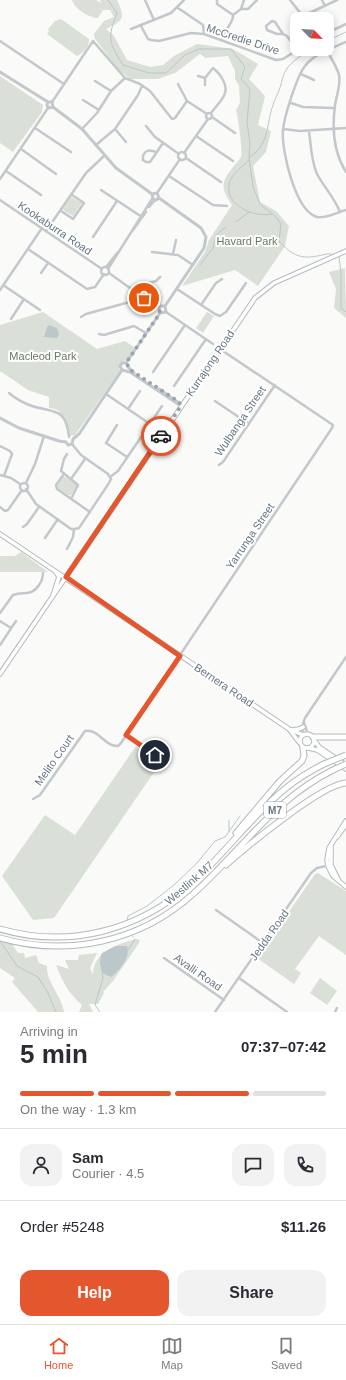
<!DOCTYPE html>
<html lang="en">
<head>
<meta charset="utf-8">
<style>
  body { margin:0; font-family:Arial,sans-serif; background:#f2f2f3; color:#2b2b33; height:100vh; display:flex; flex-direction:column; font-size:15px; white-space:nowrap }
  * { box-sizing:border-box; margin:0 }
  p { font-size:13px; color:#7c7c81 }
  .icon { flex:none; width:22px; height:22px; fill:none; stroke:currentColor; stroke-width:2; stroke-linecap:round; stroke-linejoin:round }
  .map { position:relative; height:1012px; overflow:hidden }
  .panel { display:flex; flex-direction:column; background:#fff; flex:1 }
  .panel>* { flex:none }
  .needle { width:26px; rotate:115deg }
  .controls { position:absolute; left:290px; top:12px; display:grid; gap:8px }
  .controls a { display:grid; place-items:center; width:44px; height:44px; border-radius:8px; background:#fff; box-shadow:0 2px 10px #0003; font-size:20px }
  .pin { position:absolute; display:grid; place-items:center; width:34px; height:34px; color:#fff; margin:-17px; border:2px solid #fff; border-radius:50%; box-shadow:0 1px 4px #0007 }
  .courier { position:absolute; display:grid; place-items:center; width:40px; height:40px; margin:-20px; border:3px solid #e4572e; border-radius:50%; background:#fff; color:#222; box-shadow:0 1px 5px #0007 }
  .summary em { font-style:normal; font-weight:600 }
  .summary div { display:flex; flex-direction:column-reverse }
  .summary { display:flex; align-items:center; justify-content:space-between; height:68px; padding:0 20px }
  h1 { font-size:26px; font-weight:600; line-height:30px }
  .bar { display:grid; grid-template-columns:repeat(4,1fr); gap:6px 4px; align-content:center; height:48px; padding:0 20px }
  .bar i { height:5px; border-radius:3px; background:#e1e1e2 }
  .bar .on { background:#e4572e }
  .bar p { grid-column:span 4 }
  .line { display:flex; align-items:center; gap:10px; padding:0 20px; border-top:1px solid #e1e1e2 }
  .line div { flex:1 }
  .round { display:grid; place-items:center; flex:none; width:42px; height:42px; border-radius:12px; background:#f2f2f3 }
  .cta { display:flex; gap:8px; margin-top:auto; padding:8px 20px }
  .cta a { flex:1; height:46px; border-radius:12px; background:#e4572e; color:#fff; font-size:16px; font-weight:600; line-height:46px; text-align:center }
  .cta a+a { background:#f2f2f3; color:#2b2b33 }
  .menu { display:flex; justify-content:space-around; align-items:center; height:56px; border-top:1px solid #e1e1e2; background:#fff; font-size:11px; color:#7c7c81 }
  .menu a { display:grid; justify-items:center; gap:2px }
  .menu .on { color:#e4572e }
  .map>svg:first-child { display:block }
</style>
</head>
<body>
<div class="map">
<svg width="346" height="1012" viewBox="0 0 346 1012">
  <rect width="100%" height="100%" fill="#fafaf8"/>
  <!-- green -->
  <path fill="#dadfd7" d="M72,0H96L101,3L100,0H117C126,19 123,21 106,29L114,36L127,60L150,67L163,65L174,56L197,44L233,49L258,64L249,79L265,96L258,125L271,131L266,152L253,166L260,202L276,211L289,226L285,246L258,286L235,270L182,286L205,252L209,240L232,205C221,188 220,183 233,167C235,164 240,160 241,157C243,152 238,116 236,110L240,103L239,86L235,79V71L228,56L206,58L200,54L175,73L158,79H130L118,69L95,39L94,34L104,21L114,17L110,10H103L98,18C89,18 74,8 72,0Z
    M61,19L89,39C90,46 83,54 77,56L47,34L49,31L48,29L55,21Z
    M0,76L43,105L42,112L13,152L0,143Z
    M71,197L82,203L73,216L64,211L63,209Z
    M345,268C345,285 346,302 346,318L334,308L336,289L329,272Z
    M43,312L97,349L125,341L135,348L125,361L122,362L119,367L120,371L75,435L70,436C66,425 64,408 49,408V397L28,390L0,371V325Z
    M207,312L214,316L203,333L196,328Z
    M63,477H66L76,484L77,486L71,495H68L58,488L57,486Z
    M21,552L48,572H0V556H15Z
    M136,746L161,762L54,918L33,920L2,876L45,815L75,835Z
    M318,873L346,891V955L319,936L295,969L301,973L294,984L257,958L315,874Z
    M136,939L140,940L139,943L113,981L103,992L104,993L98,1004H89L93,1012H79L82,1005C69,994 62,981 56,965L69,969L65,960H78L79,955L97,953L90,968L93,975C93,952 117,944 136,939Z
    M0,942L12,944L18,953H24L25,958L36,955L39,963L47,966C46,982 62,996 64,1012H38L12,982L15,978L0,968Z
    M320,978L337,991L327,1005L310,993Z"/>
  <!-- water -->
  <path fill="#bbc7cb" d="M49,325L57,328L59,334L57,338L44,337L47,327Z
    M116,946H127C131,957 120,970 111,977L102,973C100,966 99,960 102,953Z"/>
  <g fill="none" stroke-linecap="round" stroke-linejoin="round">
    <!-- stream -->
    <path stroke="#bbc7cb" stroke-width="1" d="M108,0L117,13C107,38 109,43 123,65L149,73H166L185,55L199,49H231L245,67L241,79L250,89L247,122L250,144L249,157L253,187L260,204L277,218L281,224L279,241C293,256 301,260 322,255C327,254 330,253 334,255
      M327,41L346,32
      M250,157C270,144 266,124 273,105C274,100 278,95 279,90C283,81 281,77 288,67C295,59 303,54 313,49
      M249,160C243,167 231,174 229,184C225,206 255,218 272,214
      M236,222L249,212
      M337,256L339,257L341,273V308L346,312
      M200,265L213,248L216,235L226,227
      M229,832V820
      M127,922L128,916L147,906L174,885L197,863L215,841L225,837L240,816
      M133,936V937
      M0,941L17,966L38,977L48,993L56,1012
      M128,950L135,939
      M100,1012L95,1005L103,978L102,974"/>
    <defs>
      <path id="secondary" d="M0,534L289,729L303,735
        M53,595L59,577L56,572
        M0,674L255,298L274,283L346,251
        M289,729L299,742
        M292,730L299,729L303,727
        M300 741a7 7 0 1 1 14 0a7 7 0 1 1-14 0Z
        M315,741L319,747L346,765
        M309,748L317,750L346,769
        M346,821L329,848L327,860L328,866L333,876L346,887
        M337,837L345,826
        M331,846V865L339,881"/>
      <path id="motorway" d="M313,737H346
        M236,833L280,781L302,761L304,756L303,748
        M226,865C246,847 322,784 346,783
        M0,929C69,949 138,931 192,883C225,854 251,816 286,788C297,779 310,771 324,764
        M0,938C68,957 140,942 193,894C240,852 274,799 333,770"/>
    </defs>
    <!-- secondary casing -->
    <use href="#secondary" stroke="#b3babf" stroke-width="5.5"/>
    <!-- motorway casing -->
    <use href="#motorway" stroke="#b4b9bd" stroke-width="7"/>
    <!-- minor -->
    <path stroke="#c3c8cc" stroke-width="2.5" d="M145,0L154,20
      M217,0V4L233,15C234,24 223,30 222,39
      M290,0L305,19
      M322,0L325,6
      M178,8L203,25L204,34
      M241,9H248L257,0
      M233,15L241,9L244,0
      M303,16L337,0
      M141,26L148,39L151,40L159,41L191,33L204,34L276,60L283,59L299,49
      M131,29L171,13L184,0
      M327,33L346,24
      M283,34H277L267,30L266,26L272,21L275,22L283,34L287,36L297,50
      M0,41L64,84
      M346,42C332,48 314,54 305,66C297,76 284,117 283,130C281,149 295,211 317,217C325,219 338,212 346,210
      M327,51C331,58 337,67 339,75C341,86 336,96 335,106C332,128 334,153 346,172
      M301,74L314,80
      M198,76L205,78L213,68C218,72 220,74 223,80C231,94 219,102 211,113
      M205,78V85
      M95,81L111,91
      M178,84L187,101L207,114
      M83,100L99,110
      M52,102L93,41L125,78L140,84L150,91L172,119L175,118L187,101
      M291,103L303,107L334,108
      M206 116a3 3 0 1 1 6 0a3 3 0 1 1-6 0Z
      M212,117L235,133
      M146,126L155,137L179,154
      M35,128L71,152
      M82,129L97,113L111,91L125,78
      M115,129L126,142
      M283,129L300,131L346,128
      M309,131C311,146 311,160 317,174C324,187 334,197 340,212
      M196,136L233,161
      M96,145L115,129L138,95L142,86
      M21,149L56,174
      M156,152C149,150 146,149 143,156V160L146,162H150L163,143
      M178 156a4 4 0 1 1 8 0a4 4 0 1 1-8 0Z
      M184,153L208,119
      M186,158L221,182
      M6,171L41,195
      M169,176L213,205L227,206
      M0,179L48,108
      M101,190L142,217
      M157,193L180,159
      M0,200L102,269
      M149,207L155,200
      M61,211L73,219L84,203L72,195
      M133,230L146,212
      M46,231L86,173L105,155
      M93,237L117,201
      M28,249L87,289L95,287L104,274
      M152,252L178,255L193,265
      M173,254L176,240
      M106,267L118,252
      M101 271a4 4 0 1 1 8 0a4 4 0 1 1-8 0Z
      M108,269L152,199
      M41,273L48,263
      M109,273L130,288L156,281L160,277
      M3,285L40,310
      M177,289L215,314L220,316L226,312L246,283
      M0,290L42,228
      M201,305L216,283L222,279
      M166,312L213,344
      M81,317L86,314L144,298L159,307
      M11,319L24,299
      M99,334L104,335L134,326L146,333
      M153,372L185,325
      M174,386L206,339
      M9,393C16,399 23,403 32,406C54,413 66,407 69,437
      M106,394L150,424
      M215,401L249,424
      M128,409L140,391
      M117,425L106,443L127,457
      M0,446L10,451L12,454L4,476
      M67,454L64,459L61,471L78,485L71,499
      M219,465L223,462L275,385
      M64,474L56,485L57,489L90,512
      M0,475L11,478L20,484
      M110,477L118,471L162,406
      M71,479L85,459
      M26,483L35,464L44,436
      M20 487a4 4 0 1 1 8 0a4 4 0 1 1-8 0Z
      M26,489L36,504L71,529H75L79,528L109,483L111,479L108,474L81,455L72,444
      M0,507L5,511L8,510L22,490
      M23,527L27,524L39,507
      M45,538L58,519
      M67,549L73,537L74,529
      M0,613L13,595C25,591 31,597 39,585C42,581 43,578 43,573
      M0,621L11,628
      M0,645L16,621
      M304,723L308,734
      M303,734V724L305,718L346,657
      M126,735L155,755L165,757
      M33,799L40,795L85,731C98,728 105,747 118,746L121,743L332,428L333,425L220,349
      M216,910L263,943
      M164,958L224,1000
      M239,978L287,1012
      M215,1012L311,873L317,868L330,865
      M335,1012L337,1008"/>
    <!-- tertiary -->
    <path stroke="#c3c8cc" stroke-width="3" d="M0,72L48,102
      M48,102L47,105L48,108L53,107
      M48,102H52L53,107
      M53,107L82,129L116,168L152,194
      M152,194L153,199L156,200L159,198
      M152,194L157,193L159,198
      M159,198L201,228L206,237L204,248L165,306
      M160,313L159,307L161,306H165
      M160,313L166,312L165,306
      M126,363L160,313
      M128,367L134,373
      M122,370L130,372L181,406
      M122,370L120,366L122,363H126
      M159,389L179,403L181,406
      M0,418L19,428L59,441L66,442
      M73,439L79,434L122,370
      M66,442L68,445L72,444L73,439"/>
    <!-- secondary -->
    <use href="#secondary" stroke="#fff" stroke-width="3.5"/>
    <!-- motorway -->
    <use href="#motorway" stroke="#fff" stroke-width="5"/>
    <defs>
      <path id="motorway-bridge" d="M324,764L346,755
        M333,770L346,764"/>
    </defs>
    <!-- motorway-bridge casing -->
    <use href="#motorway-bridge" stroke="#b4b9bd" stroke-width="7" stroke-linecap="butt"/>
    <!-- motorway-bridge -->
    <use href="#motorway-bridge" stroke="#fff" stroke-width="5"/>
  </g>
  <g fill="none" stroke-linecap="round" stroke-linejoin="round">
    <!-- done -->
    <path stroke="#99a4ac" stroke-width="4" stroke-dasharray="0 7.2" d="M144,298L159,308L160,313L126,363L132,371L179,402L181,406L161,436"/>
    <!-- route -->
    <path stroke="#e4572e" stroke-width="5" d="M155,755L126,735L180,656L66,577L161,436"/>
  </g>
  <g text-anchor="middle" dominant-baseline="central" stroke-width="4" stroke-linejoin="round" paint-order="stroke">
    <!-- shield labels -->
    <rect fill="#fff" stroke="#939fa8" stroke-width="1" x="264" y="802" width="22" height="16" rx="3"/>
    <g font-size="10" font-weight="bold" fill="#657683">
      <text x="275" y="810">M7</text>
    </g>
    <!-- street labels -->
    <g font-size="11" fill="#657683" stroke="#fff">
      <text transform="translate(243 39) rotate(18)">McCredie Drive</text>
      <text transform="translate(55 228) rotate(34)">Kookaburra Road</text>
      <text transform="translate(210 363) rotate(-56)">Kurrajong Road</text>
      <text transform="translate(240 421) rotate(-56)">Wulbanga Street</text>
      <text transform="translate(250 536) rotate(-56)">Yarrunga Street</text>
      <text transform="translate(224 685) rotate(34)">Bernera Road</text>
      <text transform="translate(54 760) rotate(-55)">Melito Court</text>
      <text transform="translate(189 883) rotate(-41)">Westlink M7</text>
      <text transform="translate(269 935) rotate(-55)">Jedda Road</text>
      <text transform="translate(198 972) rotate(35)">Avalli Road</text>
    </g>
    <!-- park labels -->
    <g font-size="11" fill="#687a64" stroke="#fff">
      <text x="247" y="241">Havard Park</text>
      <text x="43" y="356">Macleod Park</text>
    </g>
  </g>
</svg>
<div class="controls">
<a><svg class="needle" viewBox="-14 -14 28 28"><path d="M0-13l5 13h-10z" fill="#e53935"/><path d="M0 13l5-13h-10z" fill="#7c7c81"/></svg></a>
</div>
<div class="pin" style="left:144px;top:298px;background:#ea580c"><svg class="icon" aria-label="bag" viewBox="0 0 24 24"><path d="M5 8h14l-1 12H6zM9 8a3 3 0 0 1 6 0"/></svg></div>
<div class="pin" style="left:155px;top:755px;background:#1f2937"><svg class="icon" aria-label="home" viewBox="0 0 24 24"><path d="M3 11l9-7 9 7M6 9v11h12V9"/></svg></div>
<div class="courier" style="left:161px;top:436px"><svg class="icon" aria-label="car" viewBox="0 0 24 24"><path d="M5 17H2v-5l4-1 3-4h7l3 4 3 1v5h-3M9 17h6M6 11h13"/><circle cx="7" cy="17" r="2"/><circle cx="17" cy="17" r="2"/></svg></div>
</div>
<section class="panel">
<div class="summary"><div><h1>5 min</h1><p>Arriving in</p></div><em>07:37–07:42</em></div>
<div class="bar"><i class="on"></i><i class="on"></i><i class="on"></i><i></i><p>On the way · 1.3 km</p></div>
<div class="line" style="height:72px"><a class="round"><svg class="icon" aria-label="person" viewBox="0 0 24 24"><circle cx="12" cy="8" r="4"/><path d="M4 21q1-7 8-7t8 7"/></svg></a><div><b>Sam</b><p>Courier · 4.5</p></div><a class="round"><svg class="icon" aria-label="chat" viewBox="0 0 24 24"><path d="M4 5h16v11H9l-5 4z"/></svg></a><a class="round"><svg class="icon" aria-label="phone" viewBox="0 0 24 24"><path d="M5 4h4l2 5-3 2q2 4 5 5l2-3 5 2v4C11 20 4 13 5 4z"/></svg></a></div>
<div class="line" style="height:52px"><div>Order #5248</div><b>$11.26</b></div>
<div class="cta"><a>Help</a><a>Share</a></div>
</section>
<nav class="menu">
<a class="on"><svg class="icon" aria-label="home" viewBox="0 0 24 24"><path d="M3 11l9-7 9 7M6 9v11h12V9"/></svg>Home</a>
<a><svg class="icon" aria-label="map" viewBox="0 0 24 24"><path d="M3 6l6-2 6 2 6-2v14l-6 2-6-2-6 2zM9 4v14M15 6v14"/></svg>Map</a>
<a><svg class="icon" aria-label="saved" viewBox="0 0 24 24"><path d="M7 4h10v16l-5-4-5 4z"/></svg>Saved</a>
</nav>
</body>
</html>
